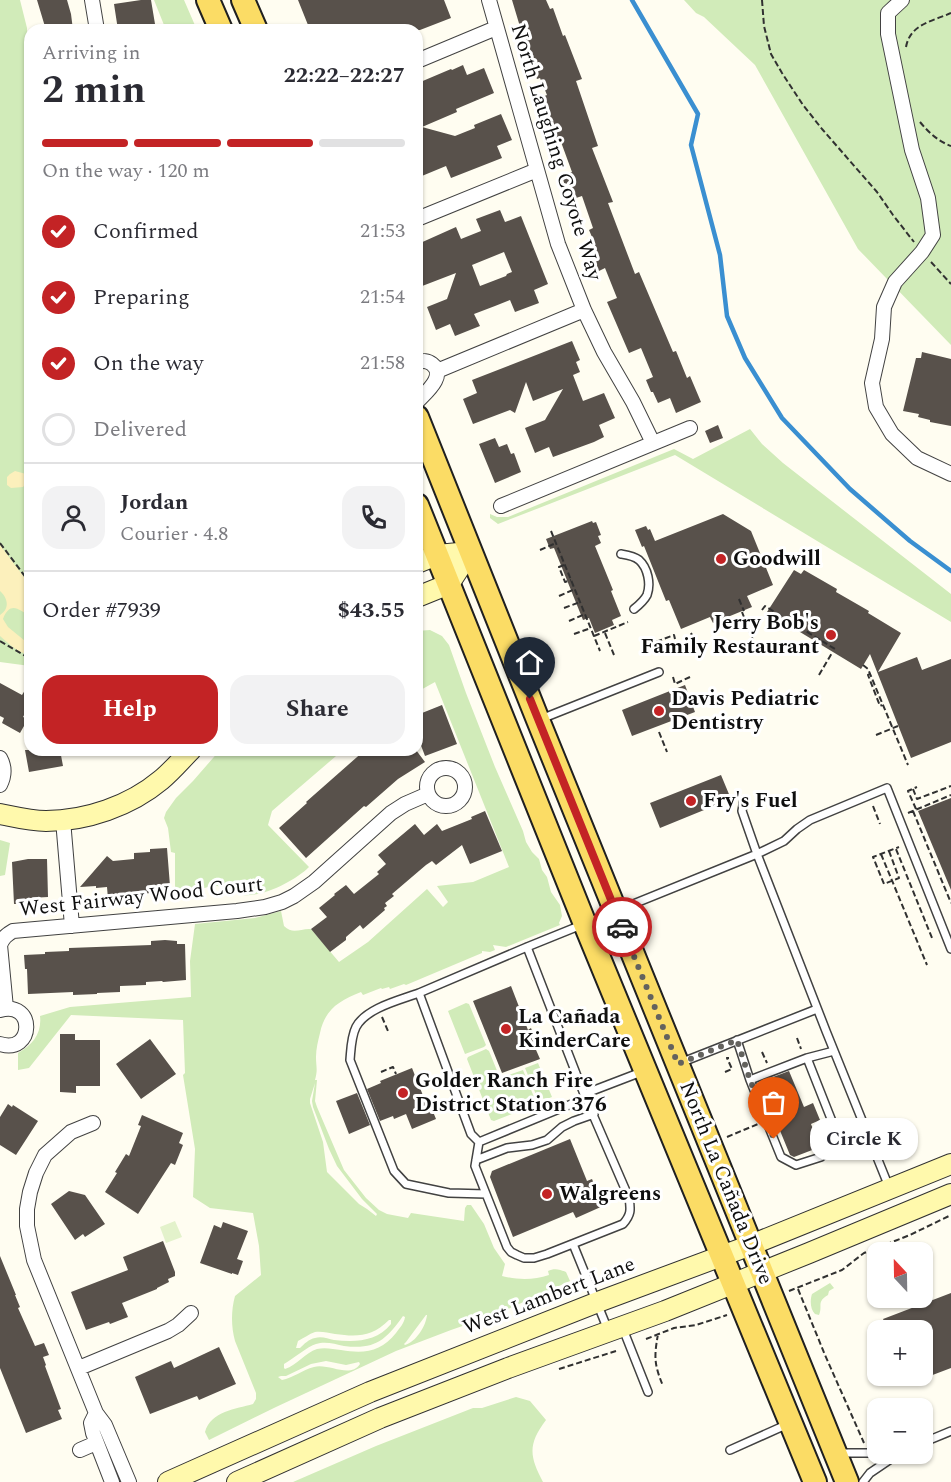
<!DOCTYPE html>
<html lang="en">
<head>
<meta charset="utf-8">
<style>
  body { margin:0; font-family:Spectral,serif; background:#f2f2f3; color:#2b2b33; height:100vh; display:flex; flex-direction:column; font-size:22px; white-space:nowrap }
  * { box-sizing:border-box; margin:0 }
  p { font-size:20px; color:#7c7c81 }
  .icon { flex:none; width:33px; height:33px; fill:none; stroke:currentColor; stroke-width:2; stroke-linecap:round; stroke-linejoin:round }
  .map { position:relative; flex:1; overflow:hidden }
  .drawer { position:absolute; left:24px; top:24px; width:399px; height:732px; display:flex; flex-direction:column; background:#fff; border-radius:18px; box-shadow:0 2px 4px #0004 }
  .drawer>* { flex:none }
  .needle { width:39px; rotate:338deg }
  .fabs { position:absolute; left:867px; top:1242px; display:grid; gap:12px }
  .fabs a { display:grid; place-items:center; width:66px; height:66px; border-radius:12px; background:#fff; box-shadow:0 2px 4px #0004; font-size:30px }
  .pin { position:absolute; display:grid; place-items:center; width:51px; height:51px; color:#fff; margin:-62px -26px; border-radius:50% 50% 50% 0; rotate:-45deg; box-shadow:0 0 6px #0007 }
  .pin .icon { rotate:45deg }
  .courier { position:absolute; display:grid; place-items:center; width:60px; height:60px; margin:-30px; border:4px solid #c32325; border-radius:50%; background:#fff; color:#222; box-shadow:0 2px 8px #0007 }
  .bubble { position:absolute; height:42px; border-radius:18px; background:#fff; box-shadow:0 2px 4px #0004; font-size:20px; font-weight:700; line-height:42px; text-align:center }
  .overview em { font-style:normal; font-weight:700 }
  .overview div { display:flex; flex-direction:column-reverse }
  .overview { display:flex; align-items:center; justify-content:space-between; height:102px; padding:0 18px }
  h1 { font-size:39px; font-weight:700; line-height:45px }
  .bar { display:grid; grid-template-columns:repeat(4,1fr); gap:9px 6px; align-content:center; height:72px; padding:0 18px }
  .bar i { height:8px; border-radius:4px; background:#e1e1e2 }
  .bar .selected { background:#c32325 }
  .bar p { grid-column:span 4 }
  .line { display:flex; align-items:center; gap:15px; padding:0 18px; border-top:2px solid #e1e1e2 }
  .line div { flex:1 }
  .round { display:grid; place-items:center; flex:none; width:63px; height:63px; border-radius:18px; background:#f2f2f3 }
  ol { padding:0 18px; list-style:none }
  li { display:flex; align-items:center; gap:18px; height:66px }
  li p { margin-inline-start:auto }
  li .icon { padding:6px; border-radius:50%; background:#c32325; color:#fff; stroke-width:4 }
  li:last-child { color:#7c7c81 }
  li i { width:33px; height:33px; border:3px solid #e1e1e2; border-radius:50% }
  .cta { display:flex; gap:12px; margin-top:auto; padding:12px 18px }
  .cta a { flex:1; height:69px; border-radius:18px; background:#c32325; color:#fff; font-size:24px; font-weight:700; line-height:69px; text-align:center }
  .cta a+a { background:#f2f2f3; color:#2b2b33 }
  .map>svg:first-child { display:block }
</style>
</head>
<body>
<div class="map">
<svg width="951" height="1482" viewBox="0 0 951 1482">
  <rect width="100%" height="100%" fill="#fffdf1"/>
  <!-- green -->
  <path fill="#d1ebb9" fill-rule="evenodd" d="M0,0H20L27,28L28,78L30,91V666L0,662Z
    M154,0H184L197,30H166Z
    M684,0H951V345L858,249L755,65L704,17L696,13Z
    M750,429L762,444L783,463L951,594V622L675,455L498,524L490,518V514L497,517H508L674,449L693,459Z
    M430,630L442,636L449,645L466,693L495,767L523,831L526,842L532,852L539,859L542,870L547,877L551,892L560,905L562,916L559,923L560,925L506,947L493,945L495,950L490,952L482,951V953L406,985L404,984L390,989L389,987L382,989L381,988L363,995L361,992C339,1001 325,1009 320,1033C318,1041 316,1049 316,1057C316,1067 318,1069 315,1080H317L315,1101L317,1107L344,1170L366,1198L379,1210L387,1214L408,1218L411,1213L464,1221L465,1208L467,1205H471L484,1224L494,1248L505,1264L502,1276C518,1280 534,1280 549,1275L548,1271C554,1268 559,1269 566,1272L570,1281L497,1314L451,1330L396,1351L276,1407L209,1440L205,1432C211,1411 236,1409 253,1404L256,1399V1393L235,1341C231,1327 231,1310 235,1296L261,1275L259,1246L253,1213L210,1208L193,1197L195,1149L183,1075L185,1073L183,1020L71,1015L29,1068L18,1070V1053C33,1045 42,1033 40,1016L70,1007L191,997L190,961L195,924L255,918L281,911L284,926C293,935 301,928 311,929L339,962L368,942L427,889L443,907L448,902L437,886L473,882L509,867L435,682L417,692V631ZM315,1083L312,1101L313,1107L329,1149L337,1166L362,1199L377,1214L376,1216L367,1209L359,1204L327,1172L323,1142L310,1103V1099ZM426,1315H427C426,1326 416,1342 405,1345L404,1344L406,1342ZM403,1316L405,1317C404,1324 400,1327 396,1333C381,1352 364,1354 341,1350C333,1349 325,1347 317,1349C305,1353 297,1365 285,1369L284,1368V1364C293,1359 308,1346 316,1344C325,1341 335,1344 344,1346C375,1350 386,1340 403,1316ZM389,1320H391V1324C377,1342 355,1342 334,1340C328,1339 322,1336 315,1338C309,1339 304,1344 300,1348H296L298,1341C304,1338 309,1334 315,1332C322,1331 328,1333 335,1334C357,1337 372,1337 389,1320ZM326,1361L346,1365L359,1362L360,1364C350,1379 329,1363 314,1367C302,1370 293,1378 282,1380L278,1377L281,1376H286L311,1364Z
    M220,750H343L272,811L268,825L309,867C295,881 263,897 243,895C238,894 235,891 230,889C221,885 211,885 202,889L175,891V853L171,852L168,828L164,818L166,812L176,798L193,781Z
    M0,840L10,843L5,875L0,876Z
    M466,1003L469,1004L486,1045L484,1047L465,1054L448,1011Z
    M486,1049L489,1051L500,1078L523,1070L536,1102L535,1105L494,1121L491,1120L467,1059L468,1057Z
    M538,1063L552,1097L544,1100L542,1095L537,1097L525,1068Z
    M830,1283L834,1288L829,1291L828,1295C816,1302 823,1306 819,1315L815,1314C810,1309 810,1300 812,1294Z
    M516,1397L530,1401L546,1420C528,1444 529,1456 543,1482H293L376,1446L473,1408H482Z"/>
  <!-- sand -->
  <path fill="#fcf0bc" d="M15,471L26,474L27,482L23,487L11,488L7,485V477L10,474Z
    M0,545L30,585V617C19,609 10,601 3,619L8,627L30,645V655C18,653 9,644 0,636V615C10,609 8,598 0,591Z"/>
  <!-- pitch -->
  <path fill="#e3f2cb" d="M175,1221L182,1237L166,1243L160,1227Z"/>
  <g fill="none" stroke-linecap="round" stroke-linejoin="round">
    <!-- stream -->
    <path stroke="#3a8fd1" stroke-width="4.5" d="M632,0L698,114L691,145L720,255L727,316L745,358L782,418L850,489L910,541L951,571"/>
  </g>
  <!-- building -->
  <path fill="#58514b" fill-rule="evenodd" d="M37,0H67L71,14L73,30H46Z
    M141,0H151L156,30H118L114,4Z
    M298,0H444L451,18L420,30H310Z
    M512,0H546L550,9L553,8L563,36L565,35L582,79L576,81L598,146L592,148L613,202L608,203L635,274L639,272L673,352L676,351L687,378L690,376L701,402L676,413L670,398L658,403L653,392H651L646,380L653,377L641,348L629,353L607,302L617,298L605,268L595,273L585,249L595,244L589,230L593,228L582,196L570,200L566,189L562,176L572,172L561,142L553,145L543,119L550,117L542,97L547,95L540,78L537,79L533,70Z
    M463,65L467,75L484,68L494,93L456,109L457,112L422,127L455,136L475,128L474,125L501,114L512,140L497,146L502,158L451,178L446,166L417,178L418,83L451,69L452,70Z
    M500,210L505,222L521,216L548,284L534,290L539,303L515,312L510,300L495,306L474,314L480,326L455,336L450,324L436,330L427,307L447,299L456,273L417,288V258L423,256L418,244L456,227L461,239L481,231L476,219ZM504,252L512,272L507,274L506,276L480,286L472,265Z
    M572,341L580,360L576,362L580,372L573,375L583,401L604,393L615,418L599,425L604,437L594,442L553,457L549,447L535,453L525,428L545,420L563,389L533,401L526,382L515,413L510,410L473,424L463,399L477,393L472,380Z
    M922,352L951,359V426L930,422V420L918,417L919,414L903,411L916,358H921Z
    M718,425L723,438L710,443L705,431Z
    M495,438L499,447L507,444L511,454L514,453L521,472L495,483L479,444Z
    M723,514L751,531L773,585L747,596L752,607L713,623L710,617L681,629L669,600L666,601L644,546L642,547L635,530L646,526L648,530L650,529L655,541Z
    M592,521L593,523L596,522L601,535L598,536L601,543L595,546L613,590L611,591L621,616L612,620L614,625L595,633L589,618L583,620L554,548L550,549L546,539Z
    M794,570L801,574L804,570L837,589L836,592L869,611L868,613L901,633L878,672L917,657L922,670L951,659V742L911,758L870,654L861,669L767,612Z
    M30,682V704L23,717L28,719L20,733L2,723L4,718L0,716V683L22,695Z
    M685,685L695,712L632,736L622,710Z
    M442,705L457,744L425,756L417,735V715Z
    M25,750H60L63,766L29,772Z
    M365,750H416L425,762L398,779L366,807L364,806L306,858L279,828L307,803L306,802Z
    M721,775L731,799L660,828L650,803Z
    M951,798V890L918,811Z
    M485,811L502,851L470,864L462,845L436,865L432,861L426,865L392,894L394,896L385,903L387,906L384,908L385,910L363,929L360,925L346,937V940L330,952L311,929L327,917L319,908L335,895L334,894L346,885L354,894L379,874L377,872L386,864L378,855L415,824L424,835L437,824L442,831L472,819L471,817Z
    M167,848L170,886H163V890L151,891V893L126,895V898L108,899L107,887L96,888V886L80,887L107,856L113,861L134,859V853L150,852V849Z
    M28,859H47L48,897L30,898V903L14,904L12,862Z
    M165,940L177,941V944H185L186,980L163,982L162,981L146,982V985L120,986V992L97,993V994L73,995V992L28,994L27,969H25L24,955L45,954V952L69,951V948L151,945V941Z
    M511,986L528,1030L531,1028L536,1042L533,1043L540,1059L502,1073L473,1001Z
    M60,1034H75V1040H100V1086H76V1093L60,1092Z
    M150,1039L176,1074L141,1099L116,1064Z
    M412,1068L426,1103L429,1102L436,1119L412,1129L406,1114L394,1119L393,1116L380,1121L367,1089L381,1083L380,1081Z
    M789,1071L804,1107L813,1103L820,1120L811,1124L820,1147L794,1157L790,1155L760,1082Z
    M357,1093L370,1125L349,1134L336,1101Z
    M8,1104L12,1107L13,1105L38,1121L16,1155L0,1145V1117Z
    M142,1115L183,1133L179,1143L183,1145L175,1165L171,1163L138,1214L105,1192L117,1173L115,1172L126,1154L129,1156L141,1126L138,1125Z
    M570,1139L587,1181L592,1179L603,1206L576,1218L573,1212L513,1237L490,1177L492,1171Z
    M69,1191L85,1195L105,1224L85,1237L83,1234L75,1240L51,1204Z
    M223,1222L248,1231L237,1259L243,1261L238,1275L232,1273V1274L200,1263L214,1225L221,1228Z
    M163,1241L175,1272V1276L168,1279L169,1282L157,1288V1289L122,1303L128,1317L110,1324L109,1322L86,1330L71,1292L128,1270L123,1257Z
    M0,1256L16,1295H15L20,1307L18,1308L35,1346L44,1343L49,1355L43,1357L46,1365L45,1366L61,1409L58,1410L62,1419L26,1433L0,1368Z
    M951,1293V1368L922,1379V1330H888L883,1319Z
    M219,1347L236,1384L199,1400L197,1396L150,1414L135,1377L171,1361L174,1368Z"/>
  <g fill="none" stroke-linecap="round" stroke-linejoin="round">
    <defs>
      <path id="lane" d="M621,554C627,555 634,556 639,560C648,568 651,584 647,595C644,601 639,605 634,609
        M541,719L659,672
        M744,800L742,811L757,854L826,1031L889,1187
        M419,993C400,1000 366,1008 356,1027C351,1037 351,1049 350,1060L394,1171L406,1184L449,1193L486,1194
        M737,1040L750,1080L781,1157L796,1165L821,1157L839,1139
        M834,1051L807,1058L839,1139L865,1129
        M680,1063L817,1009
        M750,1080L807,1058
        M584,1094L644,1071
        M479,1142L471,1134L419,993L527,947L757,854L784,841L797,829L810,820L887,788L951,949
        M479,1142L475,1166L507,1247L511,1252L517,1255L524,1258H534L547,1254L623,1224C631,1215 631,1210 629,1198L584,1094L527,947
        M479,1142L586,1098
        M476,1160L507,1148L532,1145L547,1140L562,1127L574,1121L594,1114
        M573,1244L608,1330
        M623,1329L648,1392
        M922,1443L951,1431
        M730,1450L788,1424
        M841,1453H878
        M863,1482L870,1473L898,1454"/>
      <path id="street" d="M92,0L97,30
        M489,0L558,244L584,310L604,352L633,402L653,443
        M902,0L888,13V34L912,150L928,198L933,235L922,252L895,282L884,307L882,339L872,383L876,407L892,434L917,458L951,474
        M417,61L496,28
        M417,219L537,170
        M417,362C423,361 427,360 432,364C447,376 425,393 417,402
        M437,371L584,310
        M501,506L690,428
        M0,758C5,767 5,775 0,785
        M427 787a19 19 0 1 1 38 0a19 19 0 1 1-38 0Z
        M63,820L72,926
        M6,1008L0,945C3,938 6,935 13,931L237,911L265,907L282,902L294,896L314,882L391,813L405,804L428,794
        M0,1010C36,1000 34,1055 0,1044
        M93,1123L71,1132L45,1155L36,1173L30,1192L27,1209V1226L34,1260L96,1413L105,1425L129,1482
        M79,1368L168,1331L178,1325L191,1313
        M96,1413L91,1423L93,1433L112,1482
        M80,1450L96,1443"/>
      <path id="secondary" d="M417,563L437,555L470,552
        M417,597L449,584L470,552
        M0,814C15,817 30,821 46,821C86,821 130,806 161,780C172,771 181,760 191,750
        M168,1482L370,1392L598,1302L751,1245L951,1164
        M237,1482L380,1418L508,1368L665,1311L809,1253L951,1194"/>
      <path id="primary" d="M208,0L221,30
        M243,0L256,30
        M417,417L538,720L847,1482
        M417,505L585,924L815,1482"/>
    </defs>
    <!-- lane casing -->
    <use href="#lane" stroke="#424242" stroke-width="10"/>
    <!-- street casing -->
    <use href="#street" stroke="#424242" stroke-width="16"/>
    <!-- secondary casing -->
    <use href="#secondary" stroke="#313131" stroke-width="22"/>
    <!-- primary casing -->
    <use href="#primary" stroke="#202020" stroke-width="26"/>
    <!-- path -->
    <path stroke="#313131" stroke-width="2" stroke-dasharray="6 3" stroke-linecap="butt" d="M762,0L764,26L771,54L782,73L803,105L822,129L877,192L893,215L914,242
      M906,47C910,24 933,21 951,13
      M920,122C929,133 938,141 951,146
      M931,262L951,284
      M551,531L600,651
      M0,543L30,583
      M540,550L556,543
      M564,565L559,567L565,582L571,580
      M559,596L575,589
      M739,599L744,611
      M564,608L580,602
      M762,610L765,606L835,649
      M742,612L753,640
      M569,621L585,614
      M605,633L614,655
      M691,633L701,655
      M574,634L591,628
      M594,636L628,622
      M0,641L27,657H30
      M648,645L674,635L675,639
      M863,665L868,669L908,765
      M870,674L868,675L880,706L882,705
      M819,675L832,653
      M673,677L675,684L690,677
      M659,732L667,752
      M876,735L898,726
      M913,789L917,799L951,786
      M873,806L880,824
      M916,809L908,791L917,787
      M913,811L951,903
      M908,813L951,795
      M896,849L932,938
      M889,851L899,878L884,884L873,857L899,847
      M881,854L927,965
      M382,1017L388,1031
      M797,1038L801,1049
      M762,1052L767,1063
      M381,1072L393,1067L396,1074
      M725,1072L732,1069L727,1058H729
      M727,1137L758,1124
      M798,1289L825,1355L864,1443
      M789,1291L842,1270L864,1253L910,1235L951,1215
      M658,1334C654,1357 654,1364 663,1386
      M646,1339L674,1328L696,1325L727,1315
      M559,1369L616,1351"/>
    <!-- lane -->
    <use href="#lane" stroke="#fff" stroke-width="7"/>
    <!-- street -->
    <use href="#street" stroke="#fff" stroke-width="14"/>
    <!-- secondary -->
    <use href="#secondary" stroke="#fff9ac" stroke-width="20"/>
    <!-- primary -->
    <use href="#primary" stroke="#fbdc65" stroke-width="22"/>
  </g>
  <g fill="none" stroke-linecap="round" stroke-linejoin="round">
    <!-- done -->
    <path stroke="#63625e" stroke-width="6" stroke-dasharray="0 10.8" d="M622,927L678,1064L737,1040L750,1080L774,1139"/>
    <!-- route -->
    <path stroke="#c32325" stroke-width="8" d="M530,699L622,927"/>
  </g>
  <!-- markers -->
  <g fill="#c32325" stroke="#fff" stroke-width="2">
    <circle cx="721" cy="559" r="6"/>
    <circle cx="831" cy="635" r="6"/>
    <circle cx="659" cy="711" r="6"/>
    <circle cx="691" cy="801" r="6"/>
    <circle cx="506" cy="1029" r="6"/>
    <circle cx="403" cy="1093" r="6"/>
    <circle cx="547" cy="1194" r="6"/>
  </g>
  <g text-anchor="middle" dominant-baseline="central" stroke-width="6" stroke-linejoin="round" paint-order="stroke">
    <!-- street labels -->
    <g font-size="21" fill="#0f0f0f" stroke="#fff">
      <text transform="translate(556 152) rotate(73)">North Laughing Coyote Way</text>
      <text transform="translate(141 897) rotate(-6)">West Fairway Wood Court</text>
      <text transform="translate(726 1183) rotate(68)">North La Cañada Drive</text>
      <text transform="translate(549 1296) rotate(-21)">West Lambert Lane</text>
    </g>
    <!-- poi labels -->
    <g font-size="21" font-weight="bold" fill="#0f0f0f" stroke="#fff" text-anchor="start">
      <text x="733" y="559">Goodwill</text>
      <text x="819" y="623" text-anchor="end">Jerry Bob's<tspan x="819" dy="24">Family Restaurant</tspan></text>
      <text x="671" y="699">Davis Pediatric<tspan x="671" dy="24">Dentistry</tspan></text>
      <text x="703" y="801">Fry's Fuel</text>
      <text x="518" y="1017">La Cañada<tspan x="518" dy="24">KinderCare</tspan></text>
      <text x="415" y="1081">Golder Ranch Fire<tspan x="415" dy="24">District Station 376</tspan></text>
      <text x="559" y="1194">Walgreens</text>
    </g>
  </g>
</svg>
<div class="fabs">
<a><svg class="needle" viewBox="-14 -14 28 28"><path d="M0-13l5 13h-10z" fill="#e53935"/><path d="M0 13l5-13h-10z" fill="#7c7c81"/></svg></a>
<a>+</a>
<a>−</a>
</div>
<div class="pin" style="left:774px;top:1139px;background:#ea580c"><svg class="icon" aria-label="bag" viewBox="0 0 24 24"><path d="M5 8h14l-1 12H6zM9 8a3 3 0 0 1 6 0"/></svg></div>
<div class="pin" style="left:530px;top:699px;background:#1f2937"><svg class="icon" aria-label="home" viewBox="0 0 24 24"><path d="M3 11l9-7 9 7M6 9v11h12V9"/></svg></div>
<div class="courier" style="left:622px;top:927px"><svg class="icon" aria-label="car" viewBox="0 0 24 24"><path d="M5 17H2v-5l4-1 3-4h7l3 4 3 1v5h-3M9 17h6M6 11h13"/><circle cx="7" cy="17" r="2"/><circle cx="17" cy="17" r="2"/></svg></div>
<div class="bubble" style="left:810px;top:1118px;width:108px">Circle K</div>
<section class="drawer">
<div class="overview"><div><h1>2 min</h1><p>Arriving in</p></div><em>22:22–22:27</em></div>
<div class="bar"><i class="selected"></i><i class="selected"></i><i class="selected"></i><i></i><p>On the way · 120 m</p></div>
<ol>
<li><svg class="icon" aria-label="check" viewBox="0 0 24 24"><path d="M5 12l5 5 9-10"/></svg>Confirmed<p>21:53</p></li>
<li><svg class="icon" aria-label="check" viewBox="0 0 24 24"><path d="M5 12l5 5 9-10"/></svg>Preparing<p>21:54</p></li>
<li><svg class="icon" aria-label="check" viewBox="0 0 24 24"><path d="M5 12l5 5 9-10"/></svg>On the way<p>21:58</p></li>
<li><i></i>Delivered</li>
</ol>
<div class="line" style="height:108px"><a class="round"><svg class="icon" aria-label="person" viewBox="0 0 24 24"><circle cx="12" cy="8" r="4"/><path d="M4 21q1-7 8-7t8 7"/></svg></a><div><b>Jordan</b><p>Courier · 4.8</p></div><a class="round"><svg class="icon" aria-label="phone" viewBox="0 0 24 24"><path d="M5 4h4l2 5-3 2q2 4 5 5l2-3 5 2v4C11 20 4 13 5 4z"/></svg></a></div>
<div class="line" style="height:78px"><div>Order #7939</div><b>$43.55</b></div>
<div class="cta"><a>Help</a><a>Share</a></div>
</section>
</div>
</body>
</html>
